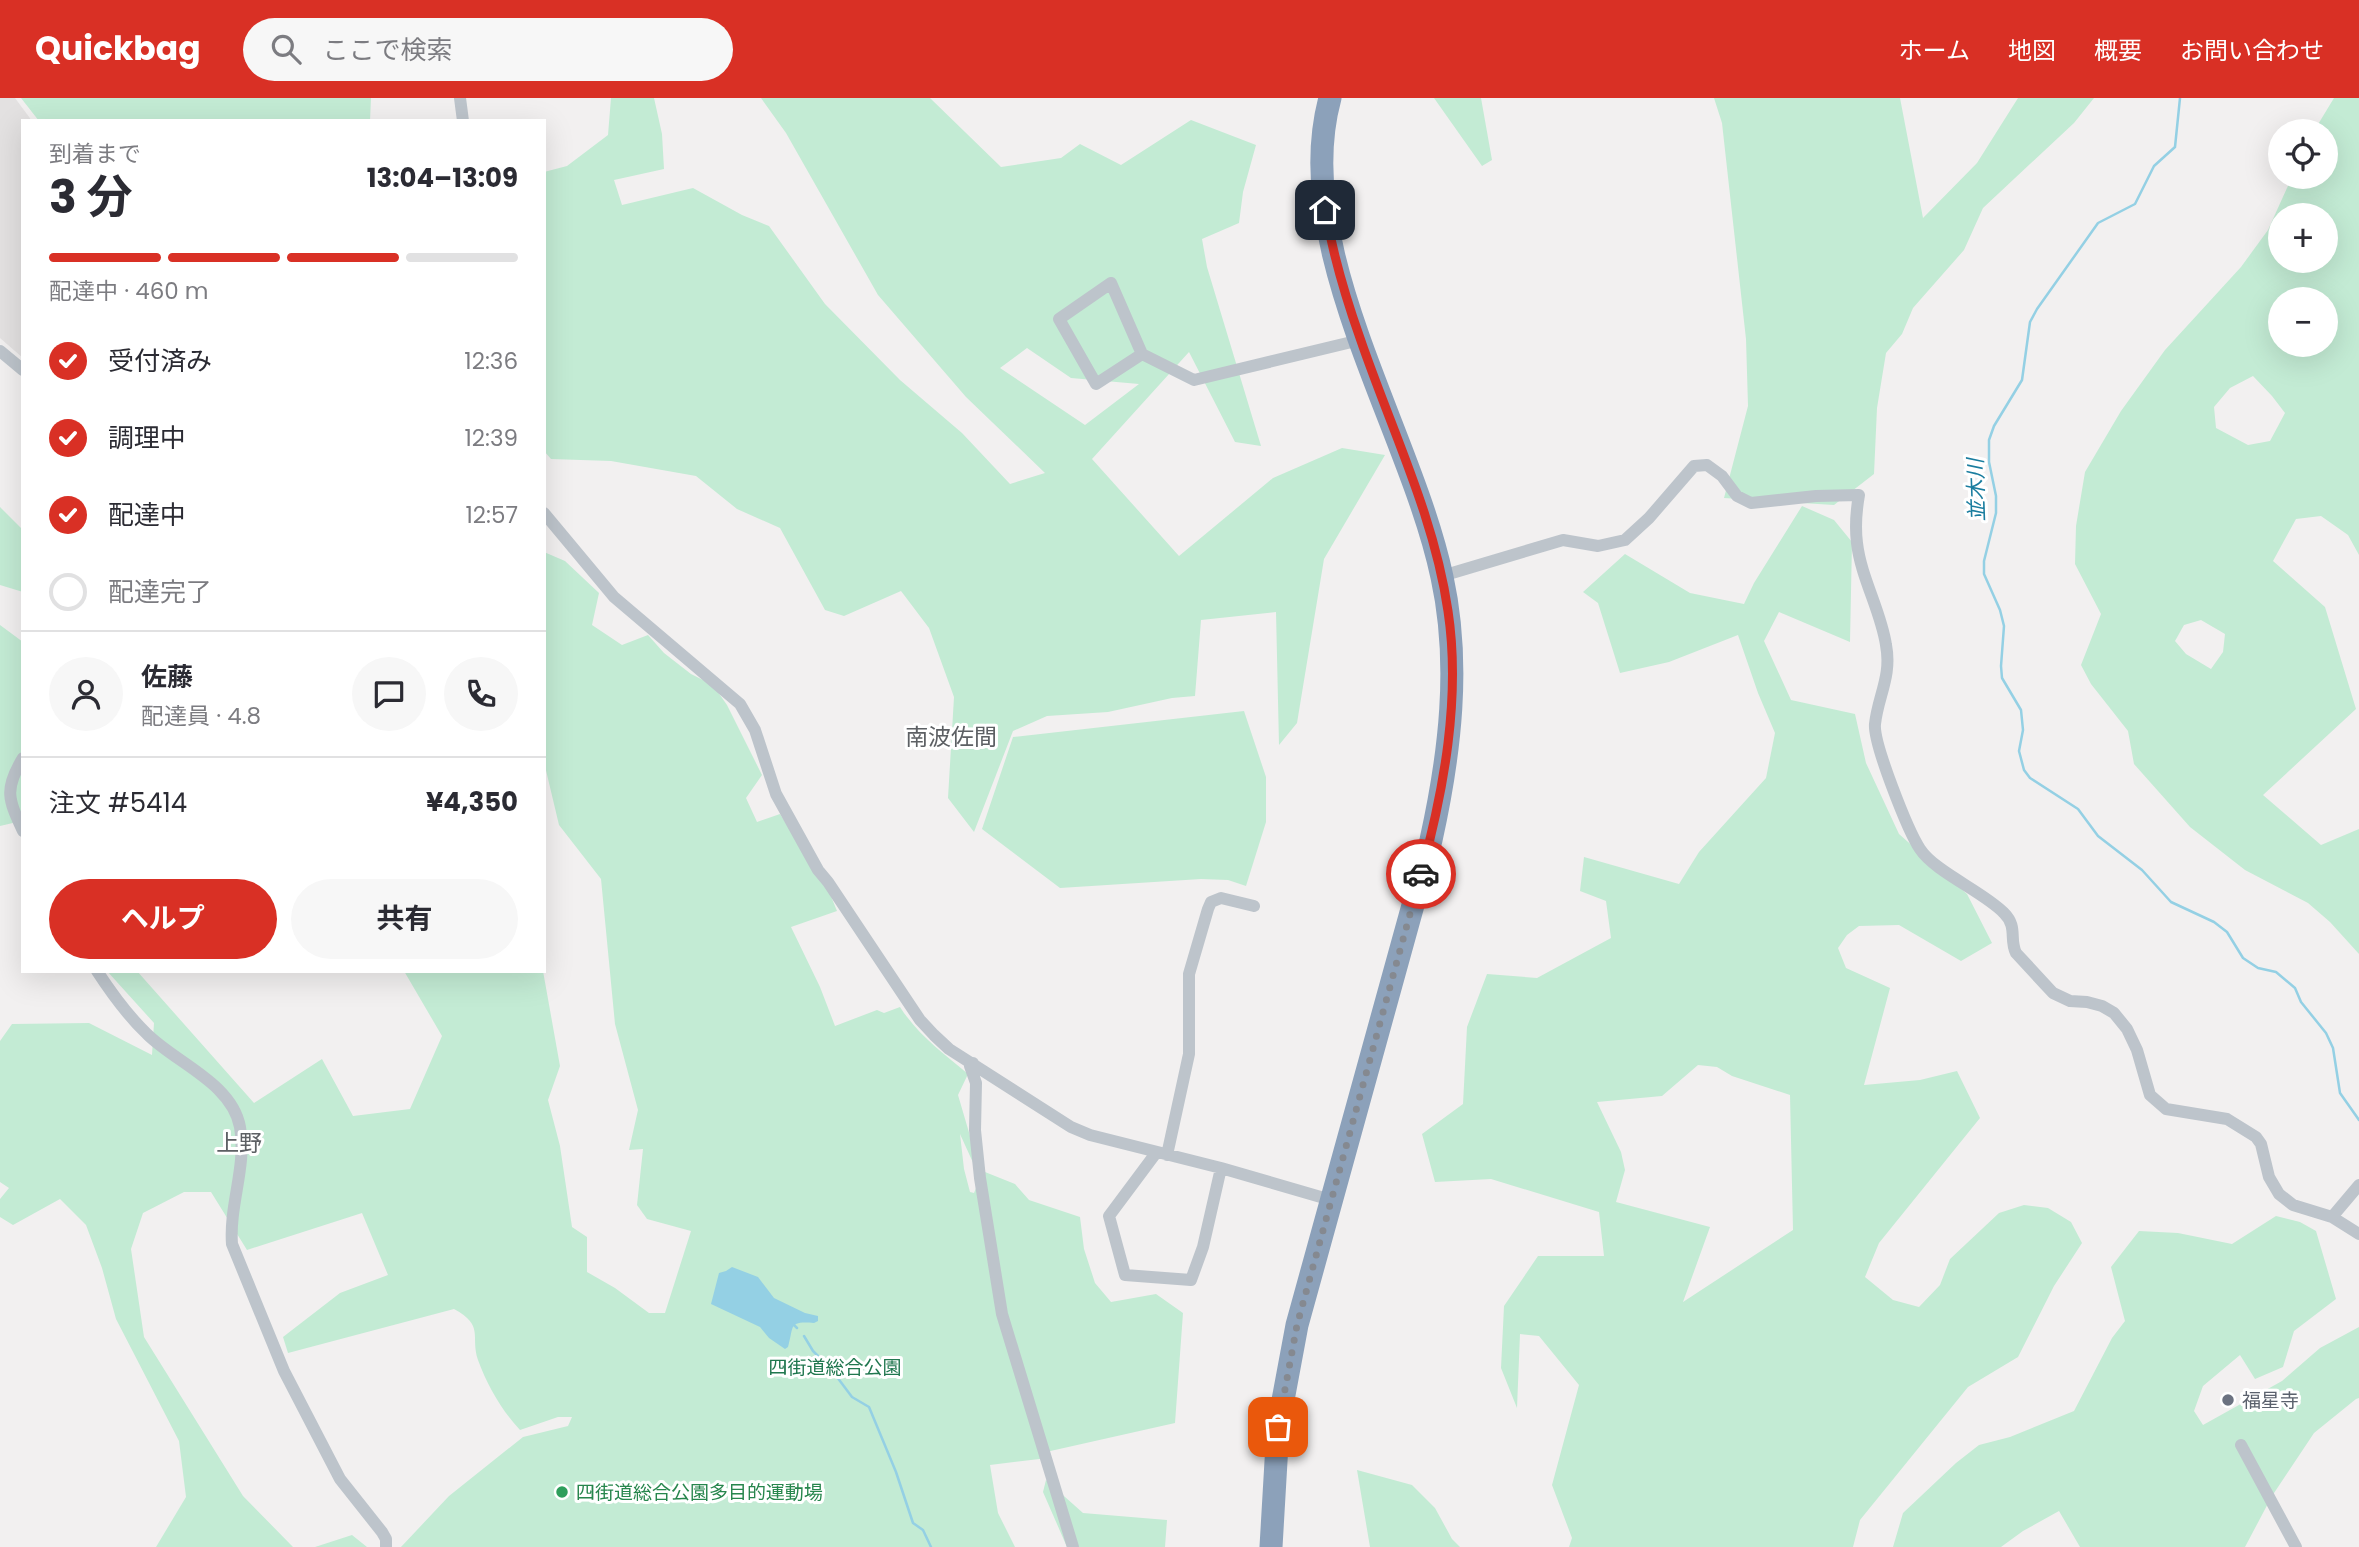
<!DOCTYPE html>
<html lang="ja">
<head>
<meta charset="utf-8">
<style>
  body { margin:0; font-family:Poppins,"Noto Sans JP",sans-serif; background:#f7f7f7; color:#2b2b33; height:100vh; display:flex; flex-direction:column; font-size:26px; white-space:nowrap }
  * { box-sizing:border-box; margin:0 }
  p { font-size:23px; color:#7c7c81 }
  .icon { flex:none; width:38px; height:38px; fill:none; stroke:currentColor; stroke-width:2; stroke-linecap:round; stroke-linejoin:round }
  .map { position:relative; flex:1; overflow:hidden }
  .drawer { position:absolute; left:21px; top:21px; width:525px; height:854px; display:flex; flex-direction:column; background:#fff; border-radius:0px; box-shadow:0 7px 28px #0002 }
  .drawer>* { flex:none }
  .buttons { position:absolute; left:2268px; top:21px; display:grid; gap:14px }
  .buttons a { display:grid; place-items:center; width:70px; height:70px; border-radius:50%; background:#fff; box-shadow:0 7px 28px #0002; font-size:35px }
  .pin { position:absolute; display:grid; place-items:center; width:60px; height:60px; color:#fff; margin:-30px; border-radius:14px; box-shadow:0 4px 10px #0006 }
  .courier { position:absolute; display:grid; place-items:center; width:70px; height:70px; margin:-35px; border:5px solid #d93025; border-radius:50%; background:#fff; color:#222; box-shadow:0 2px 9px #0007 }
  .head em { font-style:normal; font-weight:700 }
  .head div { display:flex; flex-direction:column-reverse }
  .head { display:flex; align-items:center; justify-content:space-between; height:119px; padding:0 28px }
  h1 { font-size:46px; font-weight:700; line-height:52px }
  .bar { display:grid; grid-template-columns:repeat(4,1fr); gap:10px 7px; align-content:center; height:84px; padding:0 28px }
  .bar i { height:9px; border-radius:5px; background:#e1e1e2 }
  .bar .on { background:#d93025 }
  .bar p { grid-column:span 4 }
  .line { display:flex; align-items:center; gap:18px; padding:0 28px; border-top:2px solid #e1e1e2 }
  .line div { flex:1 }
  .round { display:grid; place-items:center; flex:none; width:74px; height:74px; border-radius:37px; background:#f7f7f7 }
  ol { padding:0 28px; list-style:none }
  li { display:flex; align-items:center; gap:21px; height:77px }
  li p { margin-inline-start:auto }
  li .icon { padding:7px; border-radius:50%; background:#d93025; color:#fff; stroke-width:4 }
  li:last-child { color:#7c7c81 }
  li i { width:38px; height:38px; border:4px solid #e1e1e2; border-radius:50% }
  .button { display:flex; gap:14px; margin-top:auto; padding:14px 28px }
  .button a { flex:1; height:80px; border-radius:42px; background:#d93025; color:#fff; font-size:28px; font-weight:700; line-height:80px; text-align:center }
  .button a+a { background:#f7f7f7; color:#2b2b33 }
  header { display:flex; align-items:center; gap:42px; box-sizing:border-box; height:98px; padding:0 35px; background:#d93025; color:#fff }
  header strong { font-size:33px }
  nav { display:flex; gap:38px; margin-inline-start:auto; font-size:24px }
  .search { width:490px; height:63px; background:#f7f7f7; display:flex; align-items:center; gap:18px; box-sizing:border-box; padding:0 24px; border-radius:38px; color:#7c7c81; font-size:26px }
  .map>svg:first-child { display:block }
</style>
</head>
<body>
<header>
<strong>Quickbag</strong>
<div class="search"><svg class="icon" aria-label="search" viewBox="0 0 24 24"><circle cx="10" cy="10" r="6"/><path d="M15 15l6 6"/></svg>ここで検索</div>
<nav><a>ホーム</a><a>地図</a><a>概要</a><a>お問い合わせ</a></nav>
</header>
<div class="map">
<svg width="2359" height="1449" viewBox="0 0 2359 1449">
  <rect width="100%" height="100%" fill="#f2f0f0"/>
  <!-- education -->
  <path fill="#e3e1e1" d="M0,0H15L32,23H23V260L0,240Z"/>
  <!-- green -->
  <path fill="#c3ebd4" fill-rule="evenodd" d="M21,0H371L370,23H39Z
    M611,0H654L662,36L664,71L614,82L622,107L693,90L742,117L769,128L825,206L900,282L962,335L1010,386L1045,375L966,299L878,197L786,35L761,0H930L1001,69L1061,60L1080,46L1121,67L1191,22L1256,47L1243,94L1239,125L1202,141L1207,169L1261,348L1235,344L1189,254L1092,361L1179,458L1273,380L1342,350L1385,357L1324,461L1297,625L1279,647L1276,514L1201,522L1195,598L1172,600L1108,614L1047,618L1013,633L974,734L948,700L954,599L929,530L901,493L844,518L825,512L780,430L737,411L696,378L611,363L551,361L544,353V74L567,68L608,37ZM1027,250L1071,280L1139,286L1085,327L1000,270Z
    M1434,0H1481L1492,62L1482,68Z
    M1714,0H1900L1923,120L1977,65L2018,0H2094L2074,25L1983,110L1964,152L1913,210L1902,236L1886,255L1877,310L1874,376L1834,407L1724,400L1748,308L1746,241L1722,25Z
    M2334,0H2359V457L2348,437L2321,418L2296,421L2273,463L2325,509L2356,611L2263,697L2321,747L2359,731V856L2330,824L2308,805L2245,772L2190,729L2134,666L2128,633L2091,586L2081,567L2101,516L2075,466L2076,428L2085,374L2121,313L2165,252L2241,169L2268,132L2292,79H2326V33H2314ZM2280,117H2326V163H2280ZM2280,201H2326V247H2280ZM2253,278L2272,298L2285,315L2270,343L2248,347L2216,330L2214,309L2230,290ZM2201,522L2225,536L2223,554L2211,571L2186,556L2175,543L2184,527Z
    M1802,408L1834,422L1852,444L1850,544L1779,514L1764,543L1791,602L1855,616L1866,665L1899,736L1967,796L1992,845L1961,863L1899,827L1859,828L1847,837L1838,850L1846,870L1890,890L1864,987L1920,982L1957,973L1980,1020L1879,1145L1865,1179L1893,1202L1919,1209L1940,1187L1950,1161L1999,1115L2024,1107L2048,1110L2071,1124L2082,1145L2054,1188L2018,1259L1968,1289L1860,1422L1853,1449H1569L1572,1440L1552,1387L1579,1287L1539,1238L1520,1236L1517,1310L1501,1270L1504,1208L1538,1158H1604L1599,1114L1491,1081L1435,1084L1422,1036L1463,1006L1467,929L1487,876L1537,880L1611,840L1606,803L1580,793L1584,759L1679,786L1699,754L1766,680L1775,635L1758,595L1738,537L1669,564L1620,575L1598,505L1583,494L1625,456L1690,495L1744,506L1754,485ZM1698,967L1717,969L1732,978L1790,997L1793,1132L1683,1204L1710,1129L1616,1104L1625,1072L1621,1054L1597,1004L1662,998Z
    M0,409L23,432V494L0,487Z
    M544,454L565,463L599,495L592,527L622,547L648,537L664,555L691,576L713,587L727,607L762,677L746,700L757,724L780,716L828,791L837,813L791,829L820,889L835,928L877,912L884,915L900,909C918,937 943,955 968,976L958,997L980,1072L1015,1086L1029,1102L1080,1119L1084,1151L1095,1185L1111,1204L1156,1196L1183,1215L1175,1325L1046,1354L1048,1360L990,1367L998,1415L1015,1449H401L449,1398L523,1339L568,1328L572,1319H558L520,1332C502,1313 487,1287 478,1262C470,1238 485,1228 454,1211L288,1255L283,1239L340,1195L388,1177L362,1115L247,1152L211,1094H184L143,1115L131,1151L144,1239L243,1398L293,1449H156L186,1399L179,1343L116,1221L102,1170L86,1127L60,1101L13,1127L0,1119V1101L9,1090L0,1084V943L12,926L89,925L152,957L154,925L107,873H137L254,1005L322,961L353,1018L410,1011L442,938L404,873H543L560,968L548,1002L560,1048L572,1129L587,1139V1174L615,1190L649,1215H665L691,1133L647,1121L637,1107L643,1051L629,1052L638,1012L615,926L601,781L559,727L544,664ZM960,1036L980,1080L972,1100L974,1095L970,1094L964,1071Z
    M0,527L23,544V734L17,724L0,728Z
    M1244,613L1266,679V724L1246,788L1228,782L1201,781L1060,790L982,731L1013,639Z
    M2276,1118L2300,1124L2316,1133L2336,1201L2294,1233L2283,1269L2255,1281L2240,1257L2203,1288L2194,1313L2203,1327L2282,1283L2320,1250L2359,1229V1300L2356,1301L2314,1335L2272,1398L2245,1449H2080L2059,1413L2023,1433L2001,1449H1893L1903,1415L1956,1365L1979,1347L2010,1339L2074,1313L2112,1240L2125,1223L2111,1169L2139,1133L2178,1135L2232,1146Z
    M1357,1372L1412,1387L1435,1410L1452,1441L1460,1449H1370Z
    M1046,1382L1083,1415L1167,1422L1165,1449H1067L1043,1394Z
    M352,1437L367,1449H315Z"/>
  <!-- water -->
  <path fill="#94d0e4" d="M732,1169L758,1179L774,1200L805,1215L818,1218V1223L814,1225C788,1223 794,1228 788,1249L785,1251L769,1240L760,1229L711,1206L719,1175L726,1173Z"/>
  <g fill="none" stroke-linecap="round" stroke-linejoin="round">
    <!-- stream -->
    <path stroke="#94d0e4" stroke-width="2.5" d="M2180,0L2175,49L2154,68L2135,106L2098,125L2037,211L2030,224L2022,282L1994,328L1989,342V364L1996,398V415L1984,463V476L2000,512L2004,528L2001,568L2002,580L2021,612L2023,632L2019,653L2024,672L2030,680L2078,711L2098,738L2142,772L2171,804L2214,824L2227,834L2243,860L2258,870L2276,874L2295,890L2301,904L2326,935L2333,950L2340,995L2359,1022
      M794,1227L797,1230
      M804,1238L813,1253L831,1271L852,1299L869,1309L896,1374L913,1425L923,1432L931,1449"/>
    <!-- street -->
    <path stroke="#bdc4cb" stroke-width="12" d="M460,0L463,23
      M1111,185L1142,256L1096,286L1059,221Z
      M0,253L23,272
      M1142,256L1194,282L1360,242
      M544,415L614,499L740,606L755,632L776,696L818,772L828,784L920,922L934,937L949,951L1071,1029L1090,1037L1221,1070L1331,1102
      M1442,478L1563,442L1598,448L1625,442L1649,420L1694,368L1707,367L1722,378L1737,398L1751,405L1816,398L1859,397C1856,414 1855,429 1857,445C1861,480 1881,513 1886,547C1892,578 1878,598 1875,626C1873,645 1908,733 1920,751C1935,774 1984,794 2004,815C2018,829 2009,841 2016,855L2053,895L2070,903L2087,904L2102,908L2114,915L2127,931L2137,952L2150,997L2166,1011L2227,1021L2256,1039L2261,1046L2269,1079L2279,1096L2293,1107L2332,1119L2359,1136
      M23,660C4,691 8,701 23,733
      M97,873C112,896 127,917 147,936C176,965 232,985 240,1029C247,1068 229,1107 232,1146L284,1273L340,1381L382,1434L386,1441V1449
      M973,965L970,968L976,985L975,1032L980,1080L1002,1216L1073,1449
      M1156,1055L1109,1118L1125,1177L1191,1182L1203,1149L1221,1070
      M1167,1057L1189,956V876L1208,811L1211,804L1221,800L1254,808
      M2332,1119L2359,1087
      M2241,1347L2296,1449"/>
    <!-- highway -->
    <path stroke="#8ca1ba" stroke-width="23" d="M1271,1449L1278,1329L1297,1227L1431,742C1450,656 1461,566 1442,479C1411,332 1289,150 1330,0"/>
  </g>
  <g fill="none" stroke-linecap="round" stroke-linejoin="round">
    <!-- done -->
    <path stroke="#858990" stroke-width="7" stroke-dasharray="0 12.6" d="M1278,1329L1297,1227L1421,776"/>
    <!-- route -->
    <path stroke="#d93025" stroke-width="9" d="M1325,112C1333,156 1345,198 1360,240C1391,331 1434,417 1448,513C1461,599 1444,692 1421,776"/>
  </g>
  <!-- markers -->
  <circle fill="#6b7280" stroke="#fff" stroke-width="2.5" cx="2228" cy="1302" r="7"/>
  <circle fill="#2e9e5b" stroke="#fff" stroke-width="2.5" cx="562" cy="1394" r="7"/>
  <g text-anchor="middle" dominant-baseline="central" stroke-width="6" stroke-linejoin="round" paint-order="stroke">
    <!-- park labels -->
    <g font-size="19" fill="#20774f" stroke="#fff">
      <text x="835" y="1269">四街道総合公園</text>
    </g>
    <!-- worship labels -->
    <g font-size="19" fill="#5b616d" stroke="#fff" text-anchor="start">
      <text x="2242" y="1302">福星寺</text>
    </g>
    <!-- leisure labels -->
    <g font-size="19" fill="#27864d" stroke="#fff" text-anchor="start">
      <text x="576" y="1394">四街道総合公園多目的運動場</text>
    </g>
    <!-- water labels -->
    <g font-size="21" font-style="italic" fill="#1a7d9f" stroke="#fff">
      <text transform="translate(1976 392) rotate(-92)">並木川</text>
    </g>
    <!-- quarter labels -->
    <g font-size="23" fill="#5d6064" stroke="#fff">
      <text x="951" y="639">南波佐間</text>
      <text x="239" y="1045">上野</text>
    </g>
  </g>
</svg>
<div class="buttons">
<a><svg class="icon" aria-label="locate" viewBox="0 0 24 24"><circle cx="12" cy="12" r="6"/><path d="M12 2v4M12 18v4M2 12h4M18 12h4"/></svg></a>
<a>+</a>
<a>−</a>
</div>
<div class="pin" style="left:1278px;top:1329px;background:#ea580c"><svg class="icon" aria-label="bag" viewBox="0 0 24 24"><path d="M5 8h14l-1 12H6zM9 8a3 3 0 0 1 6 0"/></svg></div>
<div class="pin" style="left:1325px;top:112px;background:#1f2937"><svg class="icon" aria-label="home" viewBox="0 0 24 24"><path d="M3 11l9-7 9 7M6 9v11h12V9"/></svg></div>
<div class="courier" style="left:1421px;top:776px"><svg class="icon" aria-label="car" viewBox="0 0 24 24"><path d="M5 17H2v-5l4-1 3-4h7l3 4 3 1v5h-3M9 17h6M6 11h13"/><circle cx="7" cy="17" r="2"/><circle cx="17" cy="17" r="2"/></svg></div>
<section class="drawer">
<div class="head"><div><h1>3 分</h1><p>到着まで</p></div><em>13:04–13:09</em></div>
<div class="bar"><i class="on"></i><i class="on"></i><i class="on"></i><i></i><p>配達中 · 460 m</p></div>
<ol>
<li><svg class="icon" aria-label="check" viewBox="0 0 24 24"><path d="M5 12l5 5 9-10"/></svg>受付済み<p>12:36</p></li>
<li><svg class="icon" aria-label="check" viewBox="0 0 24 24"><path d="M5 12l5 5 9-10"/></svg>調理中<p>12:39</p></li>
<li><svg class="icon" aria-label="check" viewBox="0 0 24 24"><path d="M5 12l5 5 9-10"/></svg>配達中<p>12:57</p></li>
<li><i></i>配達完了</li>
</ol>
<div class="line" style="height:126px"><a class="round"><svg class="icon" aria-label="person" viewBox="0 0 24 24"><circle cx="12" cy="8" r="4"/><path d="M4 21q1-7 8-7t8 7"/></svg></a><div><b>佐藤</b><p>配達員 · 4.8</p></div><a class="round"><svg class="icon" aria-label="chat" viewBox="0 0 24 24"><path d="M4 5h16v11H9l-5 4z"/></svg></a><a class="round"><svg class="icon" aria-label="phone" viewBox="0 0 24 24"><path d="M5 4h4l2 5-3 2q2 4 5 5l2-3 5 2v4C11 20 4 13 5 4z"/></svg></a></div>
<div class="line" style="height:91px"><div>注文 #5414</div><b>¥4,350</b></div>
<div class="button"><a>ヘルプ</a><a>共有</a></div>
</section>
</div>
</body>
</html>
